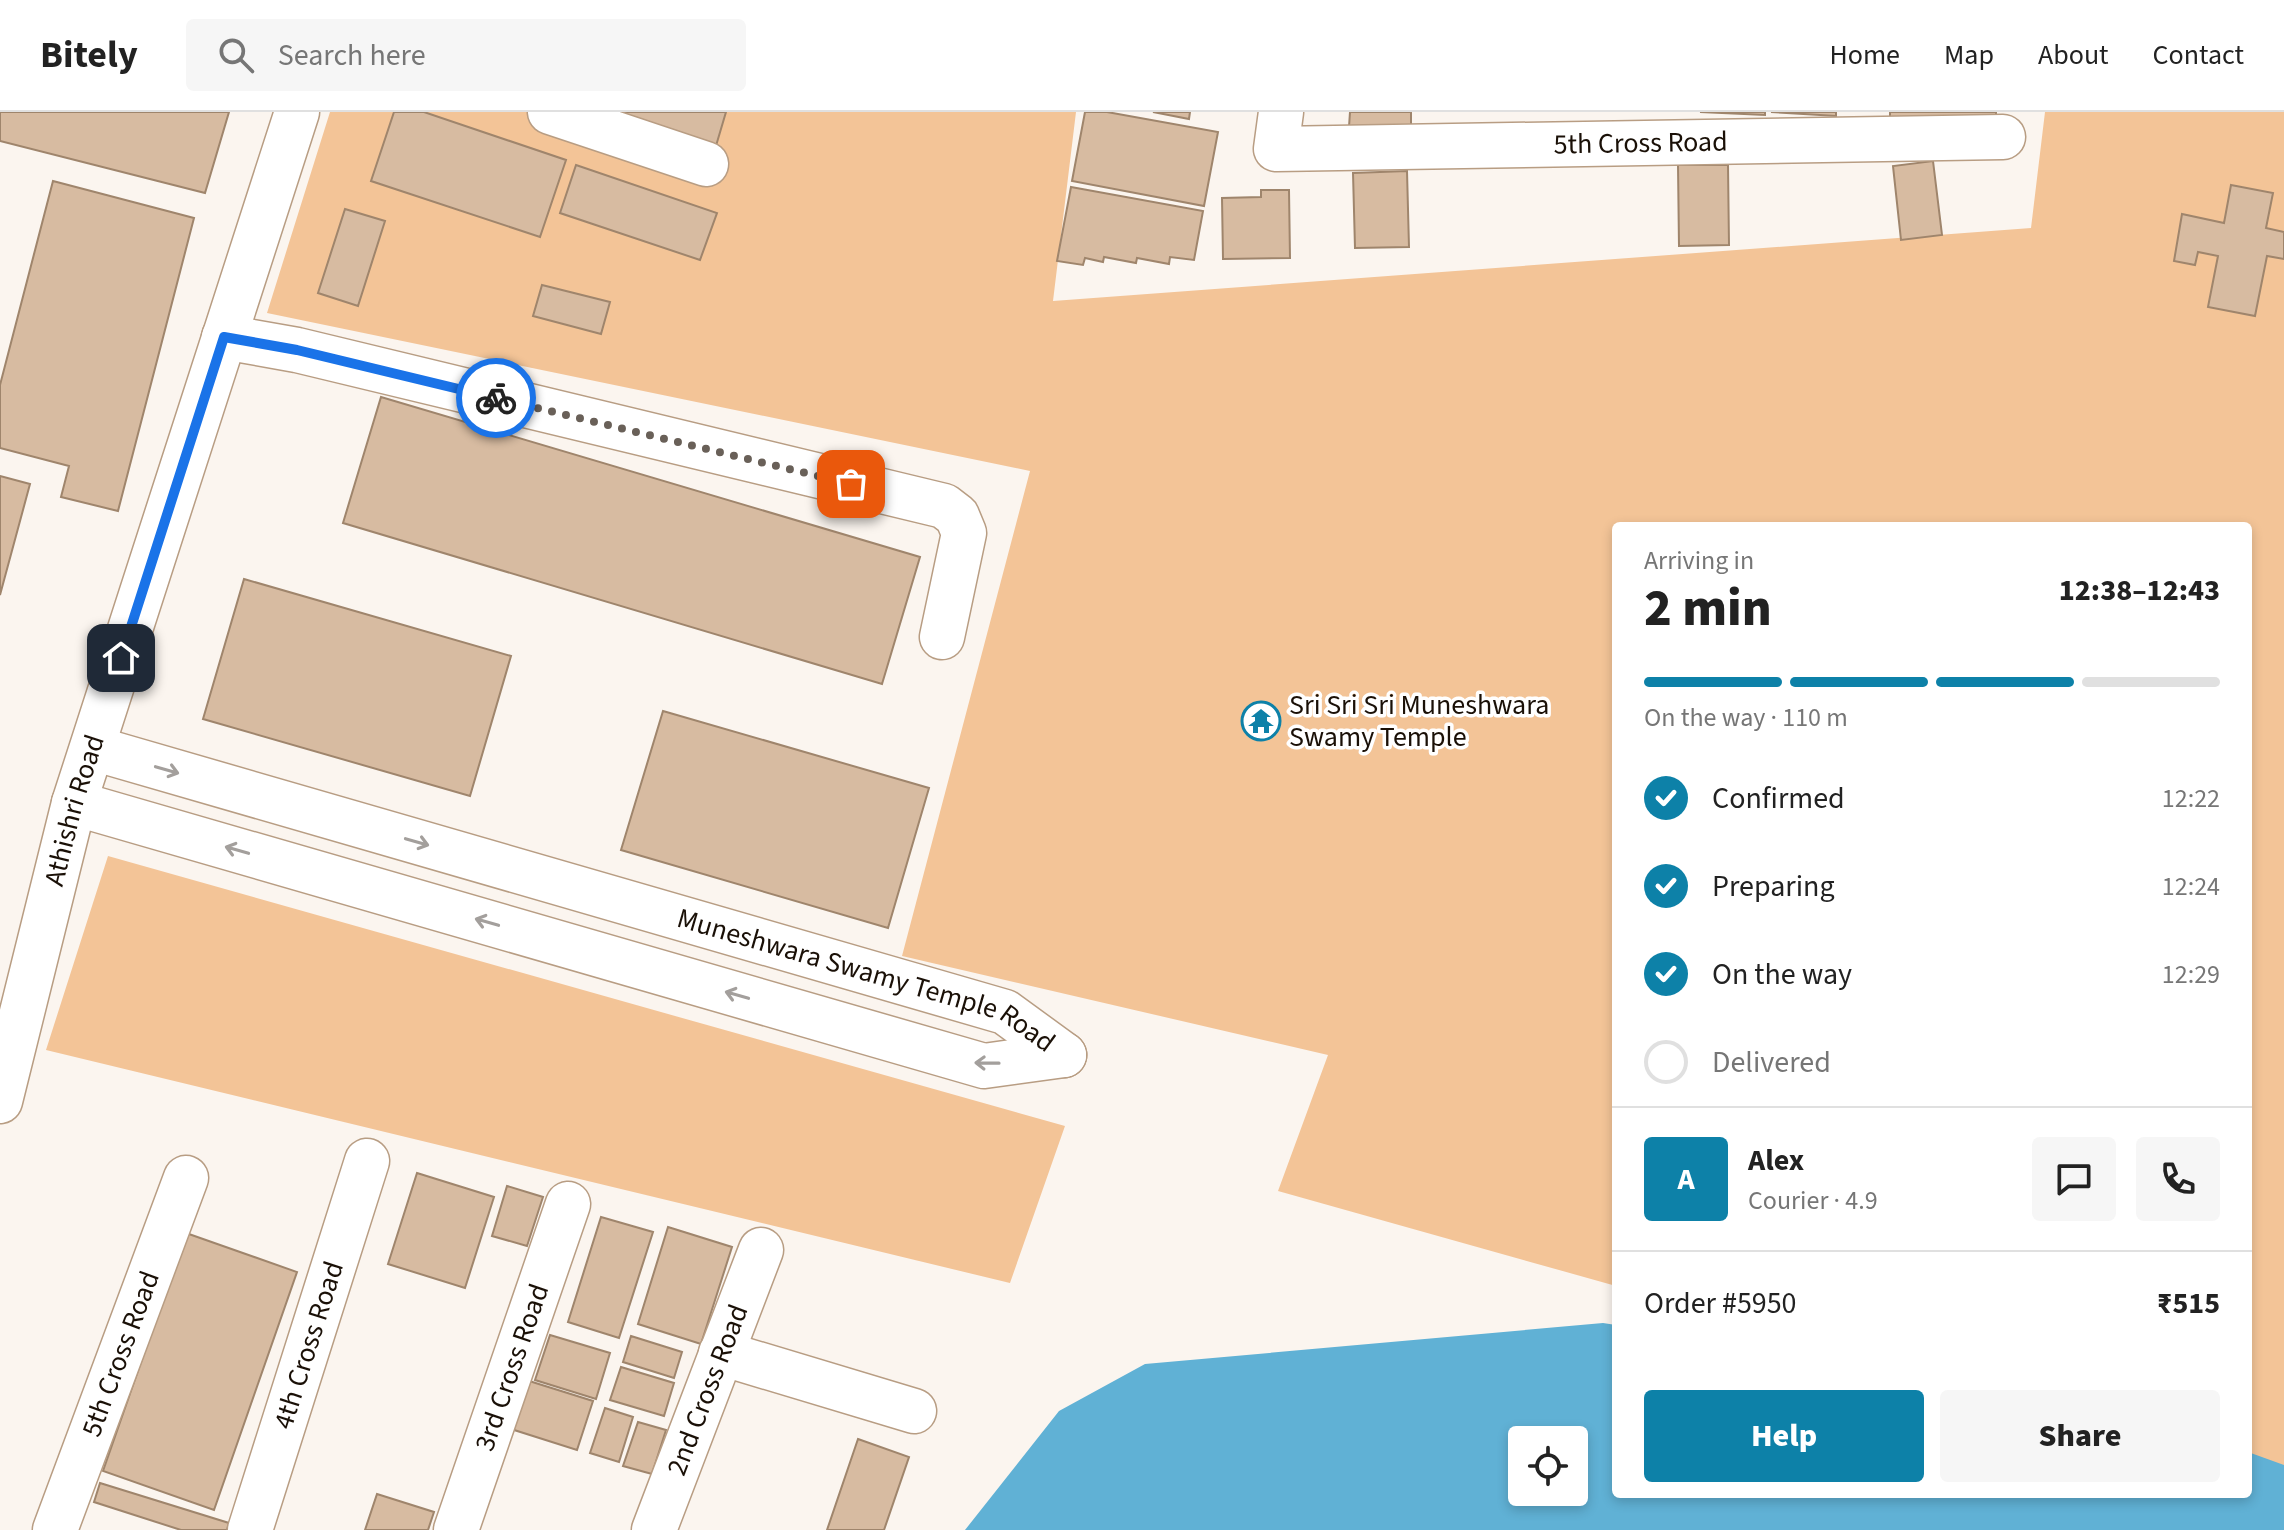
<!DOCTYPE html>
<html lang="en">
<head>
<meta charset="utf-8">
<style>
  body { margin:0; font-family:"Source Sans 3",sans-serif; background:#f6f6f6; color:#222; height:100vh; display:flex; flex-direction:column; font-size:30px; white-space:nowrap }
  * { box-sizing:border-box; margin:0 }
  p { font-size:26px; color:#767676 }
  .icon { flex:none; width:44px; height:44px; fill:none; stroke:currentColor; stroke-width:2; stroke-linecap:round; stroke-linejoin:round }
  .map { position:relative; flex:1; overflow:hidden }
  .side { position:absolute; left:1612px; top:410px; width:640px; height:976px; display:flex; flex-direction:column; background:#fff; border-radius:8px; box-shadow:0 4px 12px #0003 }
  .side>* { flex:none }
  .buttons { position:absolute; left:1508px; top:1314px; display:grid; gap:16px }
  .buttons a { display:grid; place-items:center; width:80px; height:80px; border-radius:8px; background:#fff; box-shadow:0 4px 12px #0003; font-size:40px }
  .pin { position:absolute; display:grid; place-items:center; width:68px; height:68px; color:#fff; margin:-34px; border-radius:16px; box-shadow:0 4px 12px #0006 }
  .courier { position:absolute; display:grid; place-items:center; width:80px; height:80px; margin:-40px; border:6px solid #1a73e8; border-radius:50%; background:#fff; color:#222; box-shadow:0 2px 10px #0007 }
  .overview em { font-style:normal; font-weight:800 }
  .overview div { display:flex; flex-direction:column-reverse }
  .overview { display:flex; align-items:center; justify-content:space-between; height:136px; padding:0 32px }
  h1 { font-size:52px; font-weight:800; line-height:60px }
  .bar { display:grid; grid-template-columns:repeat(4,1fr); gap:12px 8px; align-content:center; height:96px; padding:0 32px }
  .bar i { height:10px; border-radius:6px; background:#e0e0e0 }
  .bar .selected { background:#0d81a8 }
  .bar p { grid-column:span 4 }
  .line { display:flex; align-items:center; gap:20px; padding:0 32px; border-top:2px solid #e0e0e0 }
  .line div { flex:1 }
  .round { display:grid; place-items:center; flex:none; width:84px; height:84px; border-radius:8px; background:#f6f6f6 }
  ol { padding:0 32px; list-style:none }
  li { display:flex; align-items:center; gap:24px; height:88px }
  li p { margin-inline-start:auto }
  li .icon { padding:8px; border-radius:50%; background:#0d81a8; color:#fff; stroke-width:4 }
  li:last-child { color:#767676 }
  li i { width:44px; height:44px; border:4px solid #e0e0e0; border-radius:50% }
  .primary-button { display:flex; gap:16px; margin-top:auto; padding:16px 32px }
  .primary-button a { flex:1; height:92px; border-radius:8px; background:#0d81a8; color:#fff; font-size:32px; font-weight:800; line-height:92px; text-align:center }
  .primary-button a+a { background:#f6f6f6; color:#222 }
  header { display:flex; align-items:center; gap:48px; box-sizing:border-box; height:112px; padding:0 40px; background:#fff; border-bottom:2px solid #e0e0e0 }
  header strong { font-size:38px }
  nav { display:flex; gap:44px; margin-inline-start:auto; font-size:28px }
  .search { width:560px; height:72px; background:#f6f6f6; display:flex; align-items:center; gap:20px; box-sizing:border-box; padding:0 28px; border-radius:8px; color:#767676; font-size:30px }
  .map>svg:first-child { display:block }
</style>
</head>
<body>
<header>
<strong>Bitely</strong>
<div class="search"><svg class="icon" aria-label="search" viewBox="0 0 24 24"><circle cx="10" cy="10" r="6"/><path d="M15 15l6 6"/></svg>Search here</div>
<nav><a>Home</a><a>Map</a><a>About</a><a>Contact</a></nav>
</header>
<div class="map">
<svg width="2284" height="1418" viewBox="0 0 2284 1418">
  <rect width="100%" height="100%" fill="#fbf5ef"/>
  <!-- green -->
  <path fill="#f3c497" d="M330,0H1076L1053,189L2031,116L2045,0H2284V1361L2248,1351V414H1616V1174L1278,1079L1328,943L902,844L1030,359L267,201Z
    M108,744L1065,1014L1010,1171L46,938Z"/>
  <!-- water -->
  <path fill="#60b1d5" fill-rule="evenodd" d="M1603,1211L1616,1213V1382H2248V1340L2284,1353V1418H965L1059,1299L1145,1252ZM1522,1328H1574V1380H1522Z"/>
  <!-- building -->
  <path fill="#d7bba1" stroke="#9f856c" stroke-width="2" d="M0,0H229L205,81L0,29Z
    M394,0H424L566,48L540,125L371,69Z
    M603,0H726L713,44Z
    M1085,0H1107L1218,20L1204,94L1072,69Z
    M1153,0H1190L1189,7Z
    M1350,0H1411V16L1349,15Z
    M1700,0H1765V3Z
    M1771,0H1836V4Z
    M1890,0H1996V11H1890Z
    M1933,49L1942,123L1901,128L1893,54Z
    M576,53L717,101L700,148L560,101Z
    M1678,53H1728L1729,133L1679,134Z
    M1407,59L1409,135L1355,136L1353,61Z
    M53,69L194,106L118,399L61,385L69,354L0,336V273Z
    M2231,73L2273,81L2266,116L2284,120V147L2267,144L2255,204L2208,195L2218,144L2198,140L2195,153L2174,149L2182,102L2224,111Z
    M1071,75L1203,99L1194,148L1170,145L1169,152L1137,146L1136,151L1104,145L1103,150L1085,146L1083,153L1057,149Z
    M1261,78H1289L1290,146L1223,147L1222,86L1261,85Z
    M345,97L385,109L358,194L318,181Z
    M542,173L610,190L601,222L533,204Z
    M381,285L920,445L882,572L343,411Z
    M0,364L30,372L0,483Z
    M244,467L511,544L470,684L203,607Z
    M663,599L929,676L888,816L621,738Z
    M417,1061L494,1085L465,1176L388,1152Z
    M507,1074L543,1085L527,1134L492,1124Z
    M601,1105L653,1120L619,1226L568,1210Z
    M668,1115L732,1135L701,1232L638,1212Z
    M186,1121L297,1160L214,1398L103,1359Z
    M550,1223L610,1241L596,1287L535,1268Z
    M631,1224L682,1240L674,1266L623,1250Z
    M621,1255L674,1271L664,1304L610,1288Z
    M526,1268L593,1289L577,1338L511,1317Z
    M605,1296L633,1305L619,1350L590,1341Z
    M638,1310L666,1318L652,1362L623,1354Z
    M858,1327L909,1345L884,1418H827Z
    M100,1371L229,1411L227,1418H181L94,1390Z
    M377,1382L434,1400L428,1418H365Z"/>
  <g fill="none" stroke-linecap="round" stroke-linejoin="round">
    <defs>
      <g id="minor">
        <path d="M550,0L706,52"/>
        <path id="s1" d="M1281,0L1276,37L2003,25"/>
        <path d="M224,225L297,238L944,394L957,404L964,421L942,525"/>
        <path id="s2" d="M93,636L1005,900L1064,943"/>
        <path d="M74,691L984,954L1064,943"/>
        <path id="s3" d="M0,989L74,691L297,0"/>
        <path d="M721,1241L914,1299"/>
        <path id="s4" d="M55,1418L186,1066"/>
        <path id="s5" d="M250,1418L367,1049"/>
        <path id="s6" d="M456,1418L568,1092"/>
        <path id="s7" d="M654,1418L761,1138"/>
      </g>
    </defs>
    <!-- minor casing -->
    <use href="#minor" stroke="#b89d83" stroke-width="47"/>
    <!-- minor -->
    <use href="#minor" stroke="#fff" stroke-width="44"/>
  </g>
  <!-- one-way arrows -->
  <defs><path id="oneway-shaft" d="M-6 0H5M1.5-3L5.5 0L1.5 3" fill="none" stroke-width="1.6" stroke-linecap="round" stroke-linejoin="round" transform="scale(2)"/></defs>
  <g stroke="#a39f9c">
    <use href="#oneway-shaft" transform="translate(167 658) rotate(16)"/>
    <use href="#oneway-shaft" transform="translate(417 730) rotate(16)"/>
    <use href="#oneway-shaft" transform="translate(237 738) rotate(-164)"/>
    <use href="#oneway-shaft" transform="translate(487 810) rotate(-164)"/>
    <use href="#oneway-shaft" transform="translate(737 883) rotate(-164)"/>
    <use href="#oneway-shaft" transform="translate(987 951) rotate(-179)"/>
  </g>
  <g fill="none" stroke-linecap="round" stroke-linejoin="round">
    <!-- done -->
    <path stroke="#696058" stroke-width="8" stroke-dasharray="0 14.4" d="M496,286L851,372"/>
    <!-- route -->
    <path stroke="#1a73e8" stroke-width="10" d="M121,546L224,225L297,238L496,286"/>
  </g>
  <!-- icons -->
  <defs>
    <symbol id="temple-ring" viewBox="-11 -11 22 22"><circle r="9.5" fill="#fff" stroke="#0d81a8" stroke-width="1.5"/><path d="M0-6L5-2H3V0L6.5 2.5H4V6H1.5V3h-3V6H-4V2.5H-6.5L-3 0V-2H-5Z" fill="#0d81a8"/></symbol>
  </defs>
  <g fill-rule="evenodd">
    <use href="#temple-ring" x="1239" y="587" width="44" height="44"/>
  </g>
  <g text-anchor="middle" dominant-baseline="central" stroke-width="7" stroke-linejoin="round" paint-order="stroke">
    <!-- street labels -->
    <g font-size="28" fill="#1a1007" stroke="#fff">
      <text stroke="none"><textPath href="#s1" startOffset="402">5th Cross Road</textPath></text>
      <text stroke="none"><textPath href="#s3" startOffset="300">Athishri Road</textPath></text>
      <text stroke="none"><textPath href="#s2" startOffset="808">Muneshwara Swamy Temple Road</textPath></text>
      <text stroke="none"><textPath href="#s5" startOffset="194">4th Cross Road</textPath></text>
      <text stroke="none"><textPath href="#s4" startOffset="188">5th Cross Road</textPath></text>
      <text stroke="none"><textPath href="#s6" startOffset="172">3rd Cross Road</textPath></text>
      <text stroke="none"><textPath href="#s7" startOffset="150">2nd Cross Road</textPath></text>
    </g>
    <!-- poi labels -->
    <g font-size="28" fill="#1a1007" stroke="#fff" text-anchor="start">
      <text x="1289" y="593">Sri Sri Sri Muneshwara<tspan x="1289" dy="32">Swamy Temple</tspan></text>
    </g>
  </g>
</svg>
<div class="buttons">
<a><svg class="icon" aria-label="locate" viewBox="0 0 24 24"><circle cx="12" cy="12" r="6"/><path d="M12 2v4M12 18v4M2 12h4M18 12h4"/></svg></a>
</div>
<div class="pin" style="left:851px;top:372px;background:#ea580c"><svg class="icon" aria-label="bag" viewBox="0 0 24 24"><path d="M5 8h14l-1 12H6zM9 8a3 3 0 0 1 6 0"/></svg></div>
<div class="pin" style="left:121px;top:546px;background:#1f2937"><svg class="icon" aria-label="home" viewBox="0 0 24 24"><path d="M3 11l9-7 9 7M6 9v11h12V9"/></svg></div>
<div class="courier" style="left:496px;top:286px"><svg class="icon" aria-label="bike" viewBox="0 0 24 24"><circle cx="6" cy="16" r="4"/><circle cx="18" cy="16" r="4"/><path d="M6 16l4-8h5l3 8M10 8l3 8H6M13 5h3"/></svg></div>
<section class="side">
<div class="overview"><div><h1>2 min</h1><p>Arriving in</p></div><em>12:38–12:43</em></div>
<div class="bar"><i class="selected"></i><i class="selected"></i><i class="selected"></i><i></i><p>On the way · 110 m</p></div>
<ol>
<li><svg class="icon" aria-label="check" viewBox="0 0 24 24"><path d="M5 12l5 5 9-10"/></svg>Confirmed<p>12:22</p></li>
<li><svg class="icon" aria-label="check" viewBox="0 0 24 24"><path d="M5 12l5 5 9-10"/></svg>Preparing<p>12:24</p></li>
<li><svg class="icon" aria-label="check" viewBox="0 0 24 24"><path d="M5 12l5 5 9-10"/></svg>On the way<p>12:29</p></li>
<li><i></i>Delivered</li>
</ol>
<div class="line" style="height:144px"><b class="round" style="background:#0d81a8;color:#fff">A</b><div><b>Alex</b><p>Courier · 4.9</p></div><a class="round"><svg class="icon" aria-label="chat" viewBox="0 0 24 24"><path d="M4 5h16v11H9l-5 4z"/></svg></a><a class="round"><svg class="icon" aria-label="phone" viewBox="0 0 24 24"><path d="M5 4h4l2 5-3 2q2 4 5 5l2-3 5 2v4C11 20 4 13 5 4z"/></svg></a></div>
<div class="line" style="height:104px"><div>Order #5950</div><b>₹515</b></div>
<div class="primary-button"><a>Help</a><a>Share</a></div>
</section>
</div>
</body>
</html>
